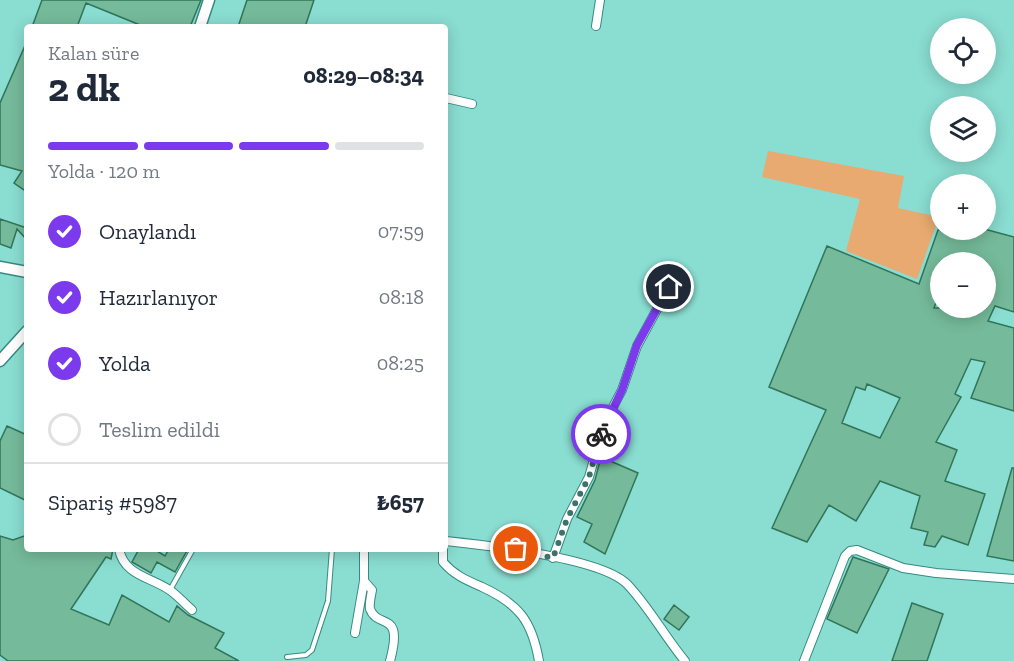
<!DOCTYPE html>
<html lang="tr">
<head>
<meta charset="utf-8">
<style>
  body { margin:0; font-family:"Zilla Slab",serif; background:#f2f2f3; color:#1f2937; height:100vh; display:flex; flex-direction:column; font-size:22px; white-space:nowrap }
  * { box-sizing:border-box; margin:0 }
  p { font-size:20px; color:#747a83 }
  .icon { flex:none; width:33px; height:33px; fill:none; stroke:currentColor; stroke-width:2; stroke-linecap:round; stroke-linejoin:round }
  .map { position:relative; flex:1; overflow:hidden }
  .panel { position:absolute; left:24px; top:24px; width:424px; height:528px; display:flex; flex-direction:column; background:#fff; border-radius:6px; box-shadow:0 3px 15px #0003 }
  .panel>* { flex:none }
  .buttons { position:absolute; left:930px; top:18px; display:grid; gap:12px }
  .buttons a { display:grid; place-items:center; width:66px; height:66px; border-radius:50%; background:#fff; box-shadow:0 3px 15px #0003; font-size:30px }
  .pin { position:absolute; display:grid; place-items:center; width:51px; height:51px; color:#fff; margin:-26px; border:3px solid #fff; border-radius:50%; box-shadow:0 2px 6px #0007 }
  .courier { position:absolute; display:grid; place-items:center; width:60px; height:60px; margin:-30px; border:4px solid #7c3aed; border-radius:50%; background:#fff; color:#222; box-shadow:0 2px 8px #0007 }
  .summary em { font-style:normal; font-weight:700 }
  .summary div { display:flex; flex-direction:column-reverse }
  .summary { display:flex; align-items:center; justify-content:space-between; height:102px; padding:0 24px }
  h1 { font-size:39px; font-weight:700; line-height:45px }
  .bar { display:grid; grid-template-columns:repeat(4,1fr); gap:9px 6px; align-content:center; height:72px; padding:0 24px }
  .bar i { height:8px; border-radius:4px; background:#e0e1e3 }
  .bar .active { background:#7c3aed }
  .bar p { grid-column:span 4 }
  .line { display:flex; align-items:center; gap:15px; padding:0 24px; border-top:2px solid #e0e1e3 }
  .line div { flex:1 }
  ol { padding:0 24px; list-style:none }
  li { display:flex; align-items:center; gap:18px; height:66px }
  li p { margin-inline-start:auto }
  li .icon { padding:6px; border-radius:50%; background:#7c3aed; color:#fff; stroke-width:4 }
  li:last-child { color:#747a83 }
  li i { width:33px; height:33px; border:3px solid #e0e1e3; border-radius:50% }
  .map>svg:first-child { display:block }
</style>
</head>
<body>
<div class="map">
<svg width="1014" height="661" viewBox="0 0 1014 661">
  <rect width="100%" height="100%" fill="#8addd1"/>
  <!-- green -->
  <path fill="#e8aa70" d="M768,151L904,176L898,208L939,217L917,279L846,251L860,199L762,177Z"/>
  <!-- building -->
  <path fill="#75ba9b" stroke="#307559" stroke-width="1.5" fill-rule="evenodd" d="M42,0H201L190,27H139L140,25L86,3L77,27H32Z
    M247,0H314L305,27H238Z
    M27,41V192L14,183L22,171L0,165V103Z
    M0,219L27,228V240L17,229L11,248L0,244Z
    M938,230H988L1014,237V312L995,306L988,321L1014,328V411L971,398L985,362L971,359L955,394L961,397L936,442L957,450L945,481L985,494L968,545L942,536L935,547L924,545L928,532L911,528L920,496L880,481L856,521L829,505L807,542L772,528L826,410L769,387L827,246L919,284ZM940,262H986V308H934L940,292ZM867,384L900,398L880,438L842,423L856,387L865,390Z
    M7,426L27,435V501L0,488V441Z
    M601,457L638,473L605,554L584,542L592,524L577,517L595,480Z
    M1012,468H1014V561L987,556Z
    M27,535V549H113L111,559L106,557L71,609L109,625L122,595L169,622L177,606L188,615L224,633L215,648L239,661H8L0,655V536L13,540Z
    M139,549H154L165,556L169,549H188L175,572L157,562L151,573L132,562Z
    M853,557L889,569L857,633L827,619Z
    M912,603L943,614L927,661H892Z
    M674,605L689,617L679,630L664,619Z"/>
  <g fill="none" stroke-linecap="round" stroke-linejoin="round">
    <defs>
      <path id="lane" d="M170,590L193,549
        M287,657L306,655L312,650L328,601L332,549"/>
      <path id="street" d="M596,26L600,0
        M446,98L472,104
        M446,541C484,545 601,558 627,584C649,607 665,637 685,661
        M119,549C124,576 152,577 171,591C179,597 185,604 192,610
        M443,549V562C454,575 466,580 482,587C519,604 532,621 539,661
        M553,558L567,519L589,477L604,424L622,390L637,346L669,287
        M364,581L372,590C371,596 369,604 370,609C378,630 404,609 390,661
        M355,633L364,581V549
        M804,661L845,556L850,551L857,550L903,568L936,573L1014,579"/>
      <path id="secondary" d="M200,27L209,0
        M0,267L27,272
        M0,361L27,331"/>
    </defs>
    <!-- lane casing -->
    <use href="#lane" stroke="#358b81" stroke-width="6"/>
    <!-- street casing -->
    <use href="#street" stroke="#358b81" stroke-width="10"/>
    <!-- secondary casing -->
    <use href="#secondary" stroke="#358b81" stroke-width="13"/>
    <!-- lane -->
    <use href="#lane" stroke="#fff" stroke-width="4"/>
    <!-- street -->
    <use href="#street" stroke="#fff" stroke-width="8"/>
    <!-- secondary -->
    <use href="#secondary" stroke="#fff" stroke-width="10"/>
  </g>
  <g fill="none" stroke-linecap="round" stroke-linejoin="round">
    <!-- done -->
    <path stroke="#3d716a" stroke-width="6" stroke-dasharray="0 10.8" d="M516,549L553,558L567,519L589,477L601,434"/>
    <!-- route -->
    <path stroke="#7c3aed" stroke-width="8" d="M601,434L622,390L637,345L669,287"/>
  </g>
</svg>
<div class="buttons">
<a><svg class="icon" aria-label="locate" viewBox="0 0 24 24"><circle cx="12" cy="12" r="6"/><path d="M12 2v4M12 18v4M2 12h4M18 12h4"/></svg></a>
<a><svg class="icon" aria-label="layers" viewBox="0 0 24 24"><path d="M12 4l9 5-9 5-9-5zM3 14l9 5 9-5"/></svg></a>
<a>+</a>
<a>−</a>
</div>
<div class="pin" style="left:516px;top:549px;background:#ea580c"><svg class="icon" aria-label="bag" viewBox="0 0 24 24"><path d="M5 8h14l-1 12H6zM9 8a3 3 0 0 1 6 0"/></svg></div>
<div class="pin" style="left:669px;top:287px;background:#1f2937"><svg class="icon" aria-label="home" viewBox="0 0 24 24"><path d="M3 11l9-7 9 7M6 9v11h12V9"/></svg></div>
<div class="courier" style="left:601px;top:434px"><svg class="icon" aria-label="bike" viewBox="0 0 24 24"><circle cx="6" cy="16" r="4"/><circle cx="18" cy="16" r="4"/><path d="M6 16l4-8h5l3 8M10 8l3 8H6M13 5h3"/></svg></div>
<section class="panel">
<div class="summary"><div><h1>2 dk</h1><p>Kalan süre</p></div><em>08:29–08:34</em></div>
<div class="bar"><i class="active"></i><i class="active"></i><i class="active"></i><i></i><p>Yolda · 120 m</p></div>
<ol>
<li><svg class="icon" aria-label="check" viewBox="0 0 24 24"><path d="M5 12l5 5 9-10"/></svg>Onaylandı<p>07:59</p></li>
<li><svg class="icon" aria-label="check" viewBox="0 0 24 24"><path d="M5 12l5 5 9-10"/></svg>Hazırlanıyor<p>08:18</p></li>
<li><svg class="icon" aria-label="check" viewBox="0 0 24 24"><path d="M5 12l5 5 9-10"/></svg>Yolda<p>08:25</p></li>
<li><i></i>Teslim edildi</li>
</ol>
<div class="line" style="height:78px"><div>Sipariş #5987</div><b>₺657</b></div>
</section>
</div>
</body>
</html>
